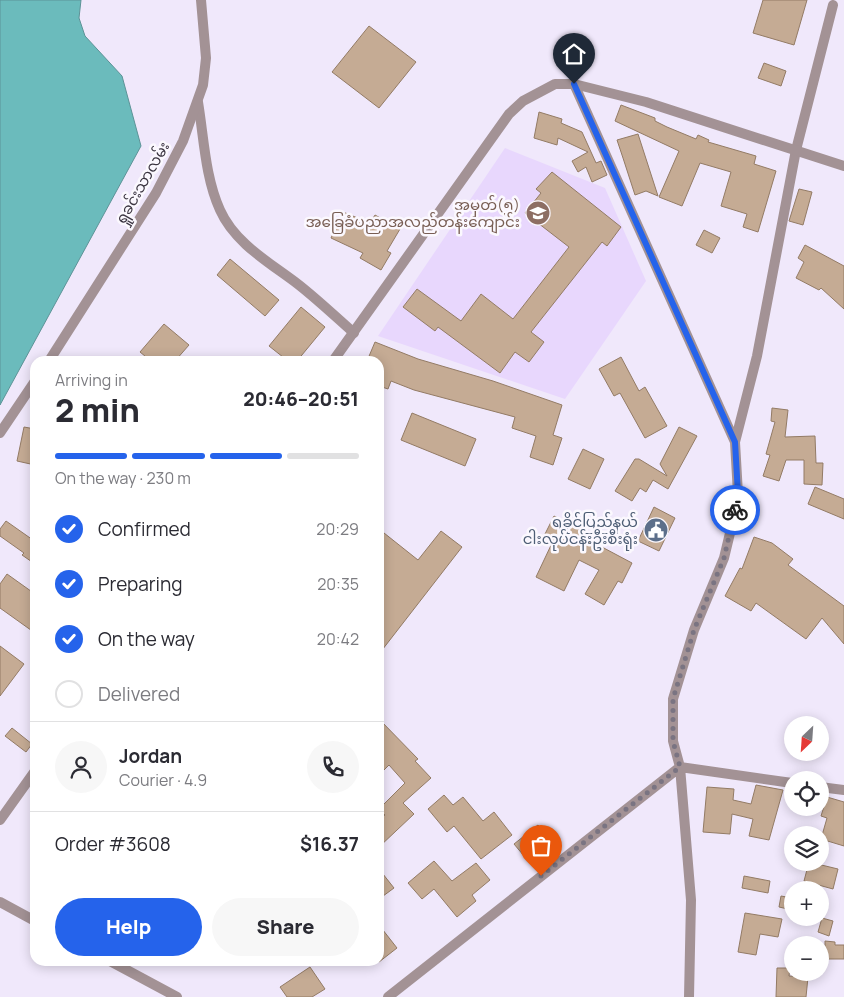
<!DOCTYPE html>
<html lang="en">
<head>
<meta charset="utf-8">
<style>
  body { margin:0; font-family:Manrope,"Noto Sans Myanmar",sans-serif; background:#f7f7f7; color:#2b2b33; height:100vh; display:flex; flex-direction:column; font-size:19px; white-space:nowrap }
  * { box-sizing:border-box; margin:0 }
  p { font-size:16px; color:#7c7c81 }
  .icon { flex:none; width:28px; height:28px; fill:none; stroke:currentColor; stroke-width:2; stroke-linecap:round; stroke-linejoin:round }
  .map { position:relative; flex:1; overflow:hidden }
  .sheet { position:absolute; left:30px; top:356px; width:354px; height:610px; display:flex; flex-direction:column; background:#fff; border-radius:15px; box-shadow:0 2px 12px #0003 }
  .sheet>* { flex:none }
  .needle { width:32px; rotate:205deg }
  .controls { position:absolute; left:784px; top:716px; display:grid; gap:10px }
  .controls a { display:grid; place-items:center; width:45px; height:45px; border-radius:50%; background:#fff; box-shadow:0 2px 12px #0003; font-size:25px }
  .pin { position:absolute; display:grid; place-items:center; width:42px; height:42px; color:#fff; margin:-51px -21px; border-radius:50% 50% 50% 0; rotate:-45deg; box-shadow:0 0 5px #0007 }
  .pin .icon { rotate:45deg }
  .courier { position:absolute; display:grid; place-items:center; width:50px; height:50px; margin:-25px; border:4px solid #2563eb; border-radius:50%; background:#fff; color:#222; box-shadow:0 1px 6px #0007 }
  .headline em { font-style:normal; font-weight:800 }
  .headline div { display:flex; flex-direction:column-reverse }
  .headline { display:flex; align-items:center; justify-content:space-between; height:85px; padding:0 25px }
  h1 { font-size:32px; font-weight:800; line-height:38px }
  .bar { display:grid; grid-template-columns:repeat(4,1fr); gap:8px 5px; align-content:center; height:60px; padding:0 25px }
  .bar i { height:6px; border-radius:4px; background:#e1e1e2 }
  .bar .selected { background:#2563eb }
  .bar p { grid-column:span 4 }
  .line { display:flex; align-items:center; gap:12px; padding:0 25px; border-top:1px solid #e1e1e2 }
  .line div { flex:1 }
  .round { display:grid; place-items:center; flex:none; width:52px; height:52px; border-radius:26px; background:#f7f7f7 }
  ol { padding:0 25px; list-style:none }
  li { display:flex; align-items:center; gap:15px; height:55px }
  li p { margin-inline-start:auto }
  li .icon { padding:5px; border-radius:50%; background:#2563eb; color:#fff; stroke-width:4 }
  li:last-child { color:#7c7c81 }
  li i { width:28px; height:28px; border:2px solid #e1e1e2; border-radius:50% }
  .action { display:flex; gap:10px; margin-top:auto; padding:10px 25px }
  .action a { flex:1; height:58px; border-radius:30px; background:#2563eb; color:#fff; font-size:20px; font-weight:800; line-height:58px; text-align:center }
  .action a+a { background:#f7f7f7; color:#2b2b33 }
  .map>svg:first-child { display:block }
</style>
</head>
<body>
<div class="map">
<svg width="844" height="997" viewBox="0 0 844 997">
  <rect width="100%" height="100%" fill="#f0e8fb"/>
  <!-- built -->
  <path fill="#e8d7fd" d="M505,148L605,188L646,281L565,399L378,336Z"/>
  <!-- water -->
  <path fill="#6bbbbc" stroke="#5d9397" d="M0,0H81L79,18L85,36L122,76L141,146L0,405Z"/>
  <!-- building -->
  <path fill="#c5ab94" stroke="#937b65" d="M763,0H807L794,45L753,33Z
    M369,26L416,62L379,108L332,72Z
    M764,63L786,71L781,86L758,78Z
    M621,105L655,118V121L667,127L696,139L698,135L709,140L708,142L756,156L754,164L776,171L758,232L743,227L747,214L721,206L731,172L700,163L682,206L659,197L679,151L615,121Z
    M539,112L562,119L561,123L582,132L596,163L601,161L607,175L592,182L586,167L578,172L572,161L588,152L558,138L557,145L534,138Z
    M638,134L658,196L646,191L635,195L623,158L617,140Z
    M552,172L621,227L607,246L602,242L531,332L544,342L529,362L515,352L500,373L438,327L435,331L403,307L417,289L461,321L481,294L513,319L569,247L525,213L541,193L536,189Z
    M799,189L812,192L803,225L789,221Z
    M343,212L370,223L375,215L400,229L387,251L391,253L381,270L360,258L363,253L331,238Z
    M704,230L720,238L712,253L696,245Z
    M805,245L844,266V309L821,288L819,290L796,278L804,262L798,258Z
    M230,259L279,300L265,316L217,275Z
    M301,307L325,327L297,361H288L269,346Z
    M164,324L189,345L175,361H151L140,352Z
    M375,342L418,359L493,381L562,405L553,435L562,438L553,465L530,457L536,436L512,428L515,417L414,390L391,381L388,389L379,386V361H367Z
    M621,357L639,391L645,387L667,426L645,438L620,393L614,396L599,369Z
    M772,408L788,410L785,437L815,436L816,463H823L822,485L804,484V460H786L779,481L763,476L770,455L766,454L775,422L771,421Z
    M412,413L476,439L465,466L401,440Z
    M24,427L35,429V465L17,461Z
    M679,427L697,436L668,489L653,480L646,492L640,488L632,501L615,491L635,459H639L667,476L660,464Z
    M583,449L604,459L590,489L568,479Z
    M815,487L844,499V519L808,504Z
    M654,507L675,518L659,551L638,541Z
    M554,516L588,533L585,538L632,563L622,583L618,581L604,605L585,594L599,570L579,560L564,591L536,577L553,541L544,536Z
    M6,521L33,540L35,537V564L22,555L24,553L0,536V529Z
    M379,529L418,560L441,531L462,547L379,654Z
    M754,537L772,543L793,559L788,565L844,606V644L822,618L806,639L756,603L751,611L725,596L740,568L742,569Z
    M7,574L35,594V633L0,608V584Z
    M0,646L24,664L0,696Z
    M379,719L418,759L415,761L431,778L403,803L414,814L379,847V820L385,815L379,809L405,783L389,765L379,775Z
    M12,728L32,744L26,752L5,736Z
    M756,785L783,790L769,840L749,836L753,819L732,814L730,834L703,832L707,787L734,789L733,800L751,804Z
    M444,795L453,805L463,797L483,821L494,812L512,835L481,859L454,826L447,832L428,809Z
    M827,797L844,802V846L821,839L827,818L821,816Z
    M538,825L553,843L529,862L514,844Z
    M434,861L452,881L476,863L490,880L472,895L476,901L457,917L434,889L422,899L408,883Z
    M809,862L838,869L833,889L804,881Z
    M379,869L394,888L379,899Z
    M744,876L770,881L768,893L742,888Z
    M781,896L792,898V910L779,907Z
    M745,913L782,919L778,937L760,934L756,955L738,952Z
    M822,918L833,921L829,936L818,932Z
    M379,925L397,948L379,962Z
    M825,941L835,942V945H844V959H825Z
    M310,967L325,989L312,997H287L280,987Z
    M777,968H790L789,976L808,977L806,997H776Z"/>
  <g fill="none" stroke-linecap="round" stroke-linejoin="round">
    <!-- minor -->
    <path stroke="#a39295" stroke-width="10" d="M198,102C204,138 205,177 220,210C235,244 272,264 299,285C318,300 336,317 354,333
      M735,442L757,356L796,150L833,5
      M820,787L844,790
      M0,902L35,921
      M110,961L177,997
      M388,997L680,767L673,741V699L694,630L724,558L731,529L738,494L735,442L574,84
      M689,997L691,900L680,767L792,783"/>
    <!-- tertiary -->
    <path stroke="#a39295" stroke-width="10" d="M49,361L156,193L183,141L203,85L206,58L201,0
      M333,361L509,114L523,101L555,84H574L646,102L844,166
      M0,433L35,381
      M0,820L35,771"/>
  </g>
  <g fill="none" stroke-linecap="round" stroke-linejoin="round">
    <!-- done -->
    <path stroke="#7a7482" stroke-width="5" stroke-dasharray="0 9" d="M541,876L680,767L673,741V699L694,630L724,558L735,510"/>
    <!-- route -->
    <path stroke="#2563eb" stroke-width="6" d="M574,84L735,442L738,494L735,510"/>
  </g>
  <!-- icons -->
  <defs>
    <symbol id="school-disc" viewBox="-11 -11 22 22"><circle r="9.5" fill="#8d6e63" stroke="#fbf8fe"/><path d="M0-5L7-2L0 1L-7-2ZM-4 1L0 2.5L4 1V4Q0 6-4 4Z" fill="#fff"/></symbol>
    <symbol id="civic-disc" viewBox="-11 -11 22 22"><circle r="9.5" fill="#5c6f8a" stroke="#fbf8fe"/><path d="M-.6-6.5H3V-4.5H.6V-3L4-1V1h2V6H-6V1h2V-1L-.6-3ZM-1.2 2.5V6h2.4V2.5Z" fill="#fff"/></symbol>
  </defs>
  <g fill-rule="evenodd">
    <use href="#school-disc" x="524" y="199" width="28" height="28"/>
    <use href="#civic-disc" x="642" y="516" width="28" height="28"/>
  </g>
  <g text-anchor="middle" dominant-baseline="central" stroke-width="5" stroke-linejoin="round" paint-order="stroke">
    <!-- street labels -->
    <g font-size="15" fill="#3b3541" stroke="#fbf8fe">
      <text transform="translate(142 183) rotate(-60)">ရှုခင်းသာလမ်း</text>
    </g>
    <!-- education labels -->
    <g font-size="15" fill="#785e54" stroke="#fbf8fe" text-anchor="end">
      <text x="520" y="204">အမှတ်(၅)<tspan x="520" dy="17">အခြေခံပညာအလည်တန်းကျောင်း</tspan></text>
    </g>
    <!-- service labels -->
    <g font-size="15" fill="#4e5e75" stroke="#fbf8fe" text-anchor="end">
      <text x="638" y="521">ရခိုင်ပြည်နယ်<tspan x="638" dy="17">ငါးလုပ်ငန်းဦးစီးရုံး</tspan></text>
    </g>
  </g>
</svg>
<div class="controls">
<a><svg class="needle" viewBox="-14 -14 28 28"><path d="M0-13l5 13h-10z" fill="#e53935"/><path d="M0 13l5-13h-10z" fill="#7c7c81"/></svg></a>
<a><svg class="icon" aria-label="locate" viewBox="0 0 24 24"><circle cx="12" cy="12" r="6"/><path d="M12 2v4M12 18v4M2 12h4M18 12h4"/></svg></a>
<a><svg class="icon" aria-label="layers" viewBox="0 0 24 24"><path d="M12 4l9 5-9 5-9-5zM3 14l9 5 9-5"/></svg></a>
<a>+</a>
<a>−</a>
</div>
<div class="pin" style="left:541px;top:876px;background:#ea580c"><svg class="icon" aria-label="bag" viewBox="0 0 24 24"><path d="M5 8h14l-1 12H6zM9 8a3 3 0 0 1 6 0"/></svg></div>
<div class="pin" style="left:574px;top:84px;background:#1f2937"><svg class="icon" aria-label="home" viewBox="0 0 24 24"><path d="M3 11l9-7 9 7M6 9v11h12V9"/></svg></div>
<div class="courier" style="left:735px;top:510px"><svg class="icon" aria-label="bike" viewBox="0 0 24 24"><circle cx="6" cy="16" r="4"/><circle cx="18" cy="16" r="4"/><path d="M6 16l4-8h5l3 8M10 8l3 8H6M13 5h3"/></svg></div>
<section class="sheet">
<div class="headline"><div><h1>2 min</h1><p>Arriving in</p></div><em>20:46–20:51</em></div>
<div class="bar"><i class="selected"></i><i class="selected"></i><i class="selected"></i><i></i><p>On the way · 230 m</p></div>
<ol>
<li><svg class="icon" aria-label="check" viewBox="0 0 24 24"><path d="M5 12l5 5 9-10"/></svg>Confirmed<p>20:29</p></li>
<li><svg class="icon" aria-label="check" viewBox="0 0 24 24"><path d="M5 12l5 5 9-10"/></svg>Preparing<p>20:35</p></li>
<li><svg class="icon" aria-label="check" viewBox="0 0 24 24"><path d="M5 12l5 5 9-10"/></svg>On the way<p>20:42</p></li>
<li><i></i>Delivered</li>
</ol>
<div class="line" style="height:90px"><a class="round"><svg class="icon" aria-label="person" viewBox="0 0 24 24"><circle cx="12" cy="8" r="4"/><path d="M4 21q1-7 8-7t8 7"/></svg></a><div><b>Jordan</b><p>Courier · 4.9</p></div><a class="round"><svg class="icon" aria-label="phone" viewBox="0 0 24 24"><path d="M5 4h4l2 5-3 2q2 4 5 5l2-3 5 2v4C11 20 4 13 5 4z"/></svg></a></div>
<div class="line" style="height:65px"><div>Order #3608</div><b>$16.37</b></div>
<div class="action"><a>Help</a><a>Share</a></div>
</section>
</div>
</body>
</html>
